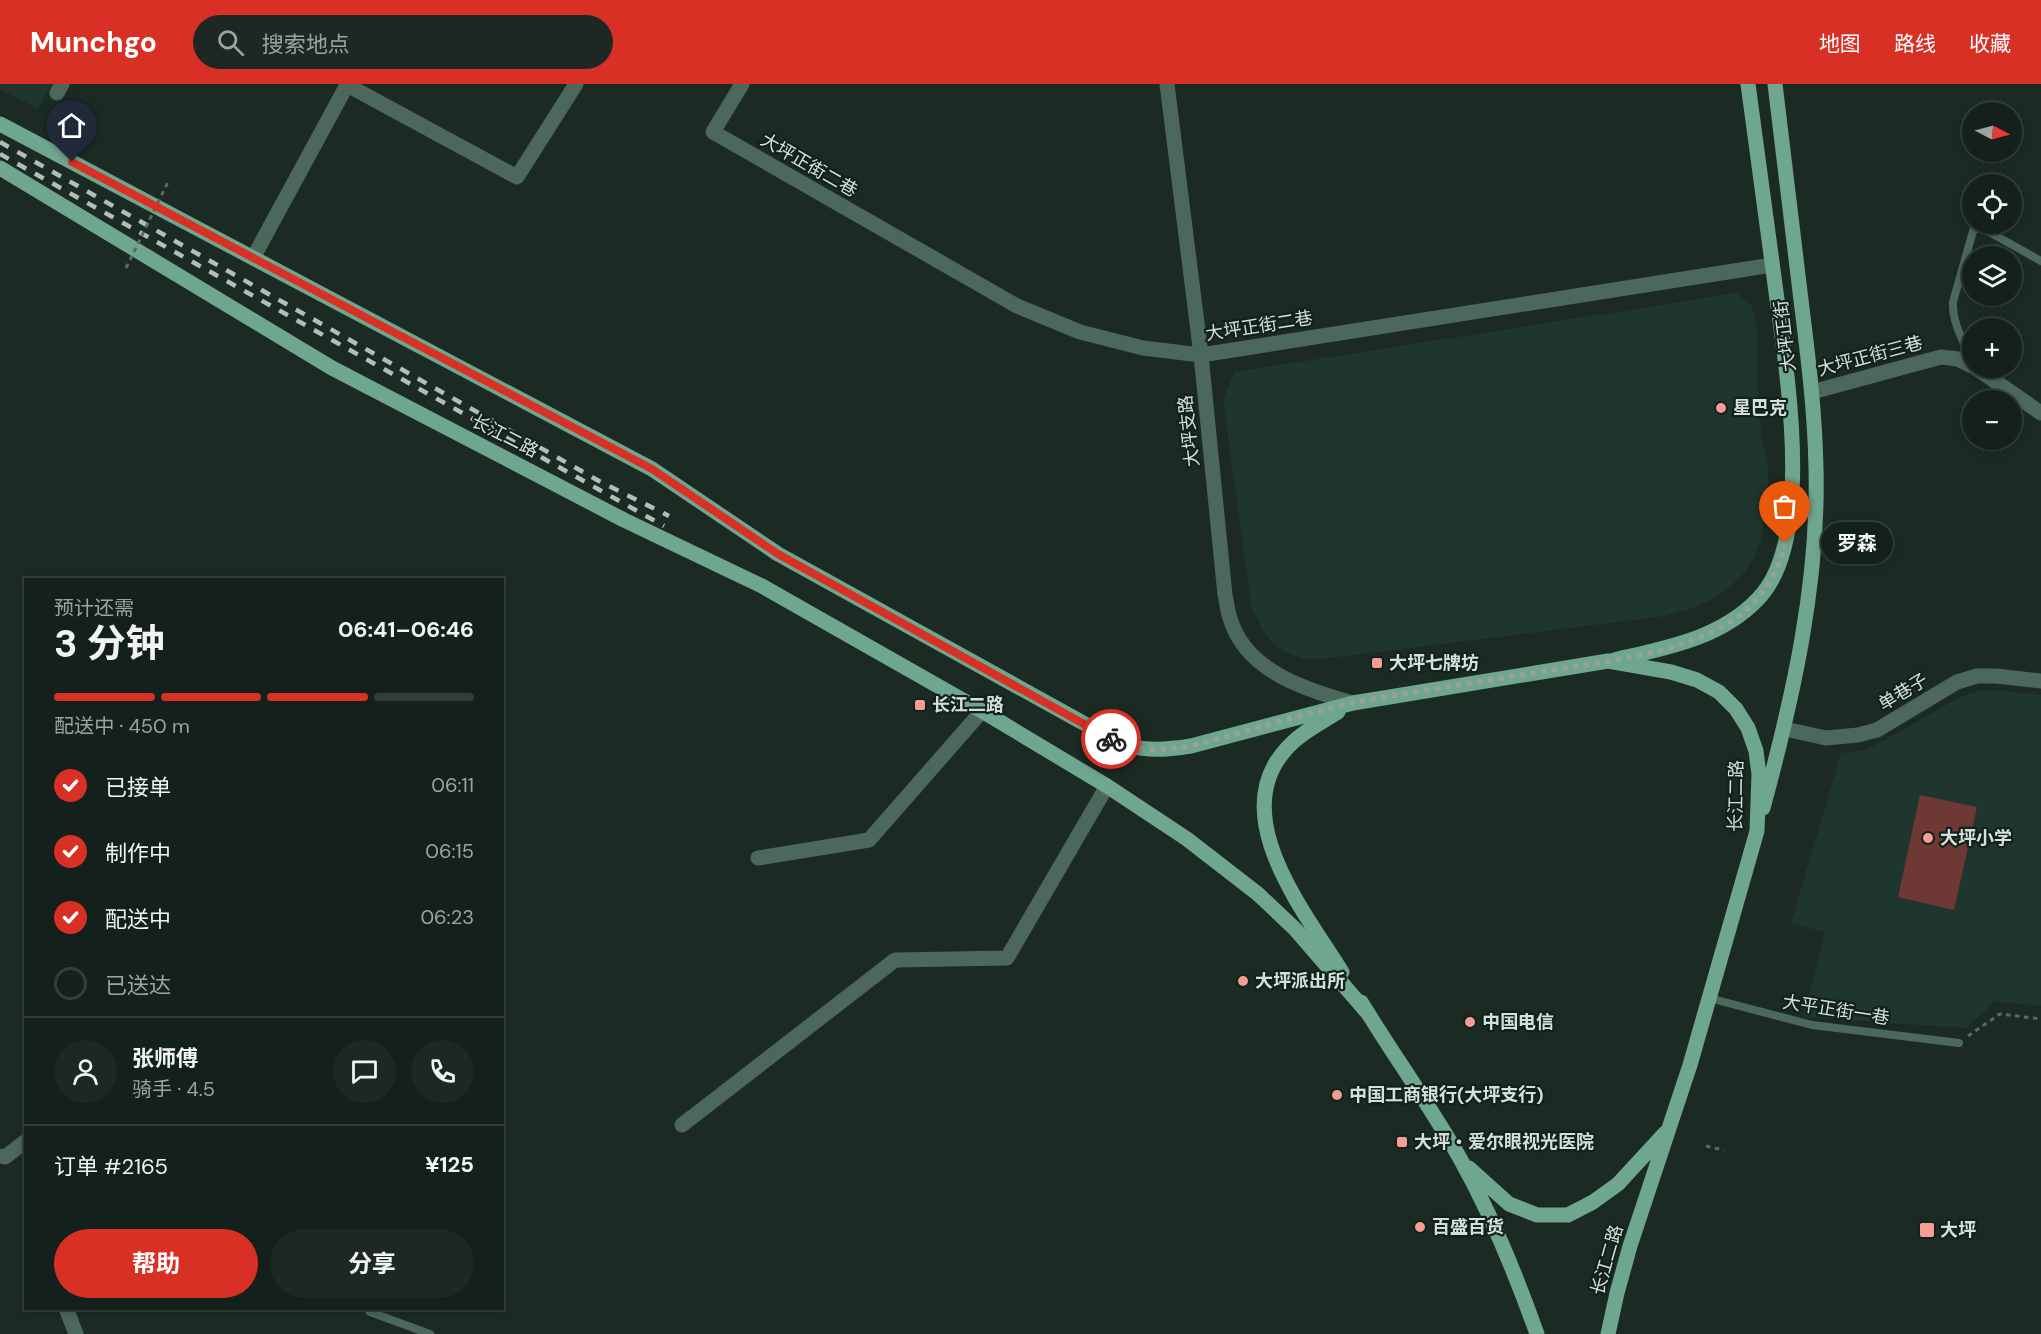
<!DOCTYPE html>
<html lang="zh">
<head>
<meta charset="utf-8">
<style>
  body { margin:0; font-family:"DM Sans","Noto Sans SC",sans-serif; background:#1d2824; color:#f1f3f6; height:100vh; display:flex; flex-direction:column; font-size:22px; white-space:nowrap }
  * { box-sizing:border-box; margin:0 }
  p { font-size:20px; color:#9da3a3 }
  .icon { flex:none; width:33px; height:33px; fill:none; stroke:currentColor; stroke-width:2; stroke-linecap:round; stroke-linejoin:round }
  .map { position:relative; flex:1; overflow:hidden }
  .side { position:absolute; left:24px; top:494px; width:480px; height:732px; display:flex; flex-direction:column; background:#14201b; border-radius:0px; box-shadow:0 3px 9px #0003,0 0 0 2px #333e3a }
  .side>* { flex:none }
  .needle { width:39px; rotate:96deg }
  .tools { position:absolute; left:1962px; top:18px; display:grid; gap:12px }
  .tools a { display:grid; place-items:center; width:60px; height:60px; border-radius:50%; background:#14201b; box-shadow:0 3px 9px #0003,0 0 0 2px #333e3a; font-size:30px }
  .pin { position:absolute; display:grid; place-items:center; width:51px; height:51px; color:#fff; margin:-62px -26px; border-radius:50% 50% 50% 0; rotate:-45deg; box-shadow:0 0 6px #0007 }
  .pin .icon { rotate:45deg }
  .courier { position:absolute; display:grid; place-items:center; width:60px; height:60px; margin:-30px; border:4px solid #d93025; border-radius:50%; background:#fff; color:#222; box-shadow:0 2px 8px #0007 }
  .bubble { position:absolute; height:42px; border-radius:21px; background:#14201b; box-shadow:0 3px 9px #0003,0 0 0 2px #333e3a; font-size:20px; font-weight:700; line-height:42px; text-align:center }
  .summary em { font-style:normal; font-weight:700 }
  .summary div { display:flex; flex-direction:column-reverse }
  .summary { display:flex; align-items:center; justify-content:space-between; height:102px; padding:0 30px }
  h1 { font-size:39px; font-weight:700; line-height:45px }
  .bar { display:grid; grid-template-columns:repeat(4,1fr); gap:9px 6px; align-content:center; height:72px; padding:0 30px }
  .bar i { height:8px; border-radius:4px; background:#333e3a }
  .bar .on { background:#d93025 }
  .bar p { grid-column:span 4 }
  .line { display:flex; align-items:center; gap:15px; padding:0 30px; border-top:2px solid #333e3a }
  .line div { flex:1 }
  .round { display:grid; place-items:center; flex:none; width:63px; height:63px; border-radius:32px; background:#1d2824 }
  ol { padding:0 30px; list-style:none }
  li { display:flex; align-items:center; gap:18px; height:66px }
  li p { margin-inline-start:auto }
  li .icon { padding:6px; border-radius:50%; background:#d93025; color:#fff; stroke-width:4 }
  li:last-child { color:#9da3a3 }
  li i { width:33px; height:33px; border:3px solid #333e3a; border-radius:50% }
  .primary-button { display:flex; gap:12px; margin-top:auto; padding:12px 30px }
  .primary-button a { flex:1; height:69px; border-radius:36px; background:#d93025; color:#fff; font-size:24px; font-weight:700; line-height:69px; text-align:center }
  .primary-button a+a { background:#1d2824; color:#f1f3f6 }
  header { display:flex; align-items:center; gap:36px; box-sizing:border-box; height:84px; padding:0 30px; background:#d93025; color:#fff }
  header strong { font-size:28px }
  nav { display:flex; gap:33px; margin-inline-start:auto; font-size:21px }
  .search { width:420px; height:54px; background:#1d2824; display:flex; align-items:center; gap:15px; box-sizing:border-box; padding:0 21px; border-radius:33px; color:#9da3a3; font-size:22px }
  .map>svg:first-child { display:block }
</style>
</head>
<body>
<header>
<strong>Munchgo</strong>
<div class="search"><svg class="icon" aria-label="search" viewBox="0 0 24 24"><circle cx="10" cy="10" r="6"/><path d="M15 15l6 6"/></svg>搜索地点</div>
<nav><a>地图</a><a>路线</a><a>收藏</a></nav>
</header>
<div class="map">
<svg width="2041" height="1250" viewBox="0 0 2041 1250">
  <rect width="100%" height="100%" fill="#1b2b24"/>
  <!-- built -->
  <path fill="#1f362e" d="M0,0H52L38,25L0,5Z
    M1737,209L1752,222L1758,252L1757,293L1761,350L1768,378V407L1761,455L1754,474L1744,489L1730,503L1715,514L1698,522L1665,532L1321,575H1305L1289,570L1276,562L1265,550L1251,522L1223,315L1235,288Z
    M1996,606L2041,611V922L1995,917L1966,944L1803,933L1825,848L1791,839L1841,669L1864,666L1879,659L1962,612L1979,607Z"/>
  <!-- garden -->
  <path fill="#6e3935" d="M1920,711L1977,723L1954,826L1898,813Z"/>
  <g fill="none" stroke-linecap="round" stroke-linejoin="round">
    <!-- path -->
    <path stroke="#5b6963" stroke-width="3" stroke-dasharray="4.5 4.5" stroke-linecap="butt" d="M1968,952L2000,930L2041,935
      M1706,1062L1724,1066"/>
    <!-- lane -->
    <path stroke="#4c675b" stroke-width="8" d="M1972,277C1964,258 1952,239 1953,218L1973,147L1977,144H1982L2041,177
      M1709,914L1812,941L1959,959
      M367,1224L370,1228L430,1250"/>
    <!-- street -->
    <path stroke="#4c675b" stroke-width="15" d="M742,0L713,48L1017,222L1080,248L1143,264L1201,271L1772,181
      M1167,0L1201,271L1225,511C1227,518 1227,526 1230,534C1245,587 1306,606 1353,619
      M57,9L62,0
      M253,174L347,1L517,93L576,0
      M1976,284L2041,329
      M1812,308L1941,273L1958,275L1972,282
      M1785,645L1826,654L1858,651L1877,646L1957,598L1977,592H1996L2041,597
      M758,774L869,756L982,627
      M682,1041L895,876L1007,874L1107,702
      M0,1072L5,1073L26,1057
      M66,1224L76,1250"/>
    <!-- primary -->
    <path stroke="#6fa68f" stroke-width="15" d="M0,40L652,385L778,470L1123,661C1149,667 1165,666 1191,662L1353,619L1608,577L1671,588L1697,596L1719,608L1736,625L1748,644L1756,667L1759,690L1757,747L1690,981L1630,1162L1617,1209L1608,1250
      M0,84L332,284L624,436L762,502L982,627L1107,702L1187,755L1258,810L1295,845L1366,927
      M1614,576C1665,564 1720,555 1758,515C1818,454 1784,272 1774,193C1765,129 1757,64 1748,0
      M1338,628C1321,639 1303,647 1289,662C1223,729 1305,828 1342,888
      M1763,724C1793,613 1819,499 1816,384C1815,328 1808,272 1801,216C1792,144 1783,72 1775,0
      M1361,918C1394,972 1431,1023 1462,1078C1492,1132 1516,1191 1537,1250
      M1469,1084L1509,1120L1537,1131H1568L1593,1118L1618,1100L1665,1049"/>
    <!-- rail -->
    <path stroke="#b3beb8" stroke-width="4.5" stroke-dasharray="10 10" stroke-linecap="butt" d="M0,58L599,397L669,432
      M0,70L664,442"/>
    <!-- path-bridge -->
    <path stroke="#5b6963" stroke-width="3" stroke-dasharray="4.5 4.5" stroke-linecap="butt" d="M126,184L169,96"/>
  </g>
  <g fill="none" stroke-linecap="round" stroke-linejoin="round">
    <!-- done -->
    <path stroke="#95a19b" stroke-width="6" stroke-dasharray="0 10.8" d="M1111,655C1138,668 1162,667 1191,662C1257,645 1323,623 1389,612C1442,604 1494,595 1546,587C1604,578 1666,571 1718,545C1753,527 1777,498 1785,459"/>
    <!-- route -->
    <path stroke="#d93025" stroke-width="8" d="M72,78L652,385L778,470L1111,655"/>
  </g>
  <!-- markers -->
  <g fill="#f59c93" stroke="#11211b" stroke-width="2">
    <circle cx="1721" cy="324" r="6"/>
    <rect x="1371" y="573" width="12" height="12" rx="3"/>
    <rect x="914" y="615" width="12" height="12" rx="3"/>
    <circle cx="1928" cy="754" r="6"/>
    <circle cx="1243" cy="897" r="6"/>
    <circle cx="1470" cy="938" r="6"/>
    <circle cx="1337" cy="1011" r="6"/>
    <rect x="1396" y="1052" width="12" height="12" rx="3"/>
    <circle cx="1420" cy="1143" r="6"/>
    <rect x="1919" y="1138" width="16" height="16" rx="3"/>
  </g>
  <g text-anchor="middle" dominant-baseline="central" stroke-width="4.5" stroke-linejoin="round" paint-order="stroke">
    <!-- street labels -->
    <g font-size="18" fill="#d6e0db" stroke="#11211b">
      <text transform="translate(809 81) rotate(30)">大坪正街二巷</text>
      <text transform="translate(1259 242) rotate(-9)">大坪正街二巷</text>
      <text transform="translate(1785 252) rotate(-97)">大坪正街</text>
      <text transform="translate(1870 272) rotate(-15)">大坪正街三巷</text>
      <text transform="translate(1189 347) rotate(-96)">大坪支路</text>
      <text transform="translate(505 352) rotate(27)">长江二路</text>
      <text transform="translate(1903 608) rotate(-31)">单巷子</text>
      <text transform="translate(1736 712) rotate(-89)">长江二路</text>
      <text transform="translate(1836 926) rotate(9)">大平正街一巷</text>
      <text transform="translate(1607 1176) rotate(-74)">长江二路</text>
    </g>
    <!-- poi labels -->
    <g font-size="18" font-weight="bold" fill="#d6e0db" stroke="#11211b" text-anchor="start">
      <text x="1733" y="324">星巴克</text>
      <text x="1389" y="579">大坪七牌坊</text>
      <text x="932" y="621">长江二路</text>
      <text x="1940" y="754">大坪小学</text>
      <text x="1255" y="897">大坪派出所</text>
      <text x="1482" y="938">中国电信</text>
      <text x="1349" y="1011">中国工商银行(大坪支行)</text>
      <text x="1414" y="1058">大坪‧爱尔眼视光医院</text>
      <text x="1432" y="1143">百盛百货</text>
      <text x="1940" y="1146">大坪</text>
    </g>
  </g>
</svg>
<div class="tools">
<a><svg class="needle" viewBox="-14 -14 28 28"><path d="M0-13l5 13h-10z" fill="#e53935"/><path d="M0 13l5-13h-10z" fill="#9da3a3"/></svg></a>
<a><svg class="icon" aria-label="locate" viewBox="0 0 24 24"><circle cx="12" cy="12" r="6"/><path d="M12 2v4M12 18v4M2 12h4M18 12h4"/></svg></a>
<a><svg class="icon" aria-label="layers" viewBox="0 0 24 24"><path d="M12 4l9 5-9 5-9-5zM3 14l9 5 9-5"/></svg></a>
<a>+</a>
<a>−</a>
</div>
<div class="pin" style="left:1785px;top:459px;background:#ea580c"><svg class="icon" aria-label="bag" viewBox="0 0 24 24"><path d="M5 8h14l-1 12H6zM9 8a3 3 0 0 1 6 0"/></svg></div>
<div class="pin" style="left:72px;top:78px;background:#1f2937"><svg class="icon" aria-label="home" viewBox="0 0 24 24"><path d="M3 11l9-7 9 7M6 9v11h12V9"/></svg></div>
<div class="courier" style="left:1111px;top:655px"><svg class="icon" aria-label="bike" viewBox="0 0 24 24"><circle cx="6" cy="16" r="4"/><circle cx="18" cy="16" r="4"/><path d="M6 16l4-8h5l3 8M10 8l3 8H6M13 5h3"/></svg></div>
<div class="bubble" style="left:1821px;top:438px;width:72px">罗森</div>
<section class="side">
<div class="summary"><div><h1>3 分钟</h1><p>预计还需</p></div><em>06:41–06:46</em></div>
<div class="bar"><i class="on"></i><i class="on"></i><i class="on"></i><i></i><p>配送中 · 450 m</p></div>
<ol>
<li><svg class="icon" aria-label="check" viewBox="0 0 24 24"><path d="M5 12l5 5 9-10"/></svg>已接单<p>06:11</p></li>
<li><svg class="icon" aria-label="check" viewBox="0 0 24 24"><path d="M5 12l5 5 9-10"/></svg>制作中<p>06:15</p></li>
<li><svg class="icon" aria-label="check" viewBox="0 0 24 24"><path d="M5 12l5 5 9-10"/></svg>配送中<p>06:23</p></li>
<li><i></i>已送达</li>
</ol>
<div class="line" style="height:108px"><a class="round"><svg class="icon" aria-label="person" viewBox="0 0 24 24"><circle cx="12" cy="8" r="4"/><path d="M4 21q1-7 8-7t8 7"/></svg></a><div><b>张师傅</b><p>骑手 · 4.5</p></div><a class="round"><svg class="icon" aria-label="chat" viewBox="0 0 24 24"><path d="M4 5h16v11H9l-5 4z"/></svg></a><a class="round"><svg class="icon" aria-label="phone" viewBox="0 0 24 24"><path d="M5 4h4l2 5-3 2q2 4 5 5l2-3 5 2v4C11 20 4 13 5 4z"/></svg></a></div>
<div class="line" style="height:78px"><div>订单 #2165</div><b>¥125</b></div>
<div class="primary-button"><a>帮助</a><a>分享</a></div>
</section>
</div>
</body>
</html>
